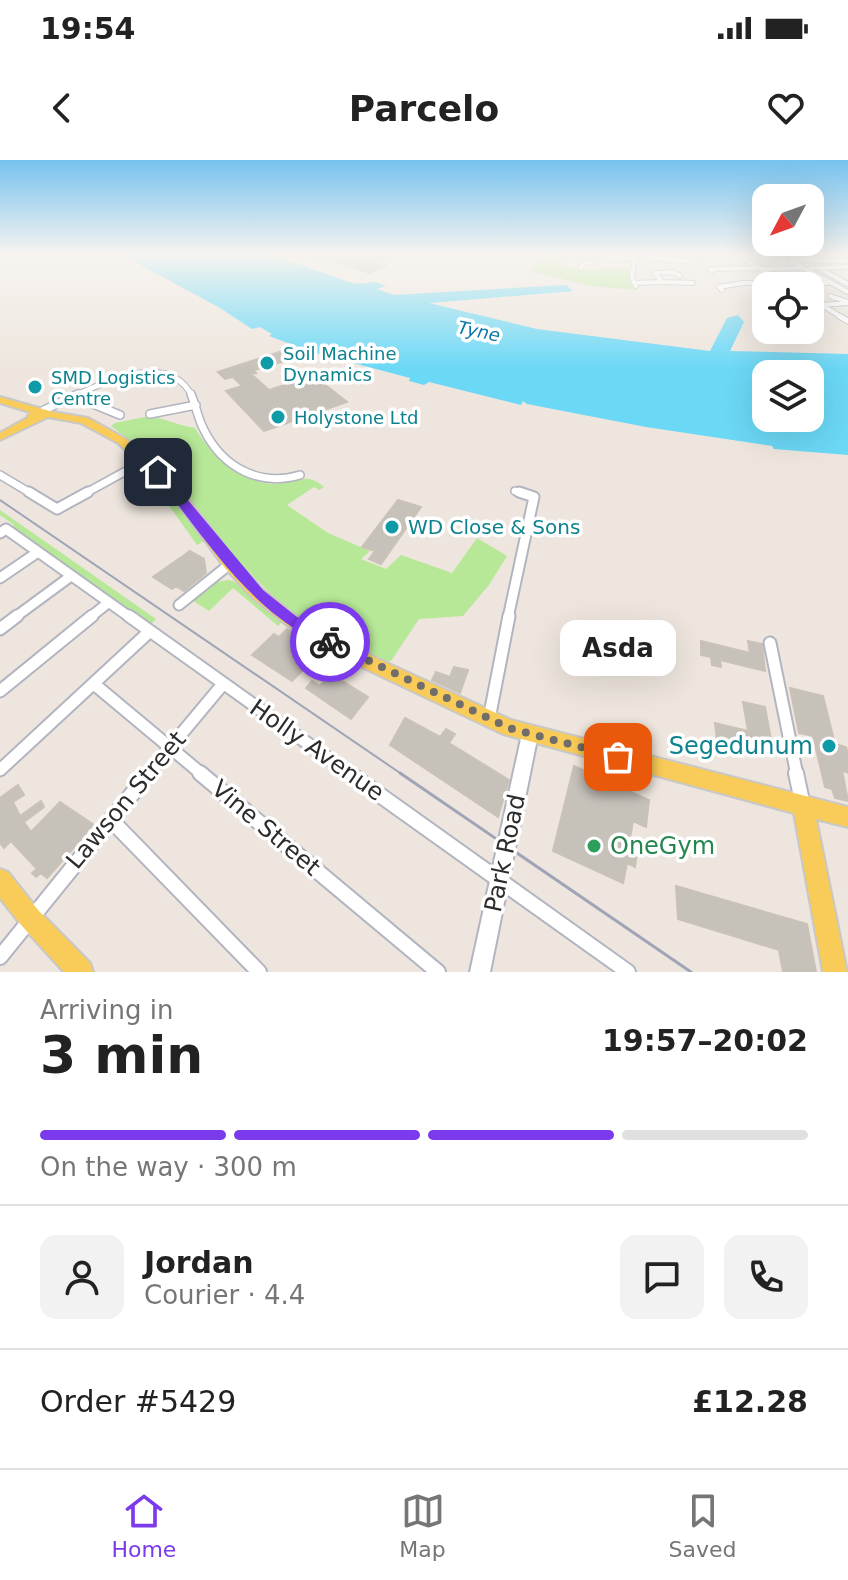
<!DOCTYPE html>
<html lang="en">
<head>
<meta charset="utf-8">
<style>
  body { margin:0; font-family:"DejaVu Sans",sans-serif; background:#f2f2f2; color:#222; height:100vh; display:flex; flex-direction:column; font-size:30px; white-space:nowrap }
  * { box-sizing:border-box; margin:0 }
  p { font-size:26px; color:#767676 }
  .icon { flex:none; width:44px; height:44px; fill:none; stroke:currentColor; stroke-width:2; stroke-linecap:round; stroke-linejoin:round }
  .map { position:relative; height:812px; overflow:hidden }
  .details { display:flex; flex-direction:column; background:#fff; flex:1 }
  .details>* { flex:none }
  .needle { width:52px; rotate:229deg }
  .controls { position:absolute; left:752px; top:24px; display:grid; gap:16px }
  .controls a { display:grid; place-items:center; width:72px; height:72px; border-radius:16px; background:#fff; box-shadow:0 8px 32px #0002; font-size:40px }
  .pin { position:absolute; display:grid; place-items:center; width:68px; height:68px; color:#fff; margin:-34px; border-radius:16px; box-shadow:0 4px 12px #0006 }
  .courier { position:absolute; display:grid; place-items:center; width:80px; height:80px; margin:-40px; border:6px solid #7c3aed; border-radius:50%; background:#fff; color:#222; box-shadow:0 2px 10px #0007 }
  .bubble { position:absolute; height:56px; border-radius:16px; background:#fff; box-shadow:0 8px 32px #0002; font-size:26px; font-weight:800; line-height:56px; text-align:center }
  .headline em { font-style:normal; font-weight:800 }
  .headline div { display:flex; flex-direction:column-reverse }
  .headline { display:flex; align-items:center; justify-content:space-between; height:136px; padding:0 40px }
  h1 { font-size:52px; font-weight:800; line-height:60px }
  .bar { display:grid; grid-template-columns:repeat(4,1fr); gap:12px 8px; align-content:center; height:96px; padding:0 40px }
  .bar i { height:10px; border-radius:6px; background:#e0e0e0 }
  .bar .active { background:#7c3aed }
  .bar p { grid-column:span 4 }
  .line { display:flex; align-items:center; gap:20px; padding:0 40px; border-top:2px solid #e0e0e0 }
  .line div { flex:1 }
  .round { display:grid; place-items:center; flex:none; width:84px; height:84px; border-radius:16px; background:#f2f2f2 }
  .status { display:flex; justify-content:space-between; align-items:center; height:56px; padding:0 40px; background:#fff; direction:ltr }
  .status svg { height:22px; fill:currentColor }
  header { display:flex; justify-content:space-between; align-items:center; height:104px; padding:0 40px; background:#fff; font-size:36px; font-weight:800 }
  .tabs { display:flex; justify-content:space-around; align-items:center; height:112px; border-top:2px solid #e0e0e0; background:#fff; font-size:22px; color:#767676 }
  .tabs a { display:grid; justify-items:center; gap:4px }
  .tabs .active { color:#7c3aed }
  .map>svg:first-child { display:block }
</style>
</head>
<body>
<div class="status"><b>19:54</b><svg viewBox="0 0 49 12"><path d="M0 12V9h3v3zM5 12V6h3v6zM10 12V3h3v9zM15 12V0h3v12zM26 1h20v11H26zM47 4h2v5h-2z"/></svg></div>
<header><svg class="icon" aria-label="back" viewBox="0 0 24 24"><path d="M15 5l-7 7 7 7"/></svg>Parcelo<svg class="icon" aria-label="heart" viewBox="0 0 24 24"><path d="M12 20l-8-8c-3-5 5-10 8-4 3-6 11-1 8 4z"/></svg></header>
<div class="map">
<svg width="848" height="812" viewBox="0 0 848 812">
  <rect width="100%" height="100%" fill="#eee6de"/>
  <!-- green -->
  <path fill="#b7e897" d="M545,95H558L557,101L579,110L629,108L631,125L635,130L592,126L529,111Z
    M149,256C166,259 177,265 195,268C210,294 244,326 277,324C298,323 306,311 324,327L319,330L314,327L287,345L328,373L370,391L361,399L386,409L401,395L452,413L477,378L507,396L489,425L463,456L419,459L391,501L384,502L301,458L276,439L235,398L170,312L111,266L115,263Z
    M136,309C169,314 187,354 204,381L197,385L155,326L130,315V311Z
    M0,350L156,459L148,468L12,368L14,365L0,355Z
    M229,420L235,422L282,462L278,466L233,428L209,451L193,441L216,422Z"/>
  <!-- water -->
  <path fill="#6bd8f6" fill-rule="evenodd" d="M122,95H273L355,124L375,122L386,126L377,129L394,135L566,125L573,131L429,143L537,169L710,191L727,158L738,155L744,162L730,191L848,194V295L774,289L772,286L646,267L527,244L523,241L521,245L429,222L424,225L409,221L410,218L312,192L269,176L272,174L260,167L252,169L220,148ZM810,214V258H766V214Z"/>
  <!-- building -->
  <path fill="#c6c1b9" stroke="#cac2b7" stroke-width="2" d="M314,95H379L389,98L375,103L386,106L369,113Z
    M282,191H291L299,197L254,210L256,213L251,214L269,230L314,216L347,242L264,271L226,231L242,226L233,217L225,219L218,212Z
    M398,340L421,347L381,404L369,399L375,391L362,387Z
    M190,391L204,399L206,413L184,431L176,426L172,429L153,417Z
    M287,469L301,476L292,485L314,499L292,521L252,495L274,474L279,477Z
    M701,481L750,493L748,481L762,484L765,511L720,500L721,507L712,505L711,497L701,495Z
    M454,507L468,510L460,533L432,520L436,512L450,517Z
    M331,514L368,537L351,559L306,528L312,521L320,526Z
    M790,528L823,536L835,584L846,587L848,594V613L842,610L848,641L835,638L832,629L825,627L813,576L799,573Z
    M743,542L765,547L774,596L717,581L715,563L748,571Z
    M405,558L440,577L446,569L455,574L449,583L509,620L498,657L390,585Z
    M574,606L649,640L646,667L633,661L629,684L638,687L635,707L627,703L623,723L553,691Z
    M18,625L24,635L13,642L20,656L41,641L44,647L24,662L31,672L60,642L94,665L47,718L41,713L36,717L32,713L37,709L11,681L4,688L0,683V638Z
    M676,726L807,764L816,812H783L779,790L678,759Z"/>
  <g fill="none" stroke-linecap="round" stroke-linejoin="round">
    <defs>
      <path id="street-far5" d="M577,95L633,99
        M635,95L632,118L636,126
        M738,95L783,122
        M634,96L694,102
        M743,96L766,97
        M703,97H742
        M792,100L848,101
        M791,101L848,132
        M581,108L583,103L593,102
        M810,108L848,107
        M762,109L802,108
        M713,111L710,109L759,108
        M824,111L848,124
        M662,122L693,123
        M634,123L662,122L655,113L673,112L680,116
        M787,124L827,123
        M722,130L719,127L743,123H785
        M830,136L848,142
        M810,138L843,158
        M821,145L848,143"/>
      <path id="street-far4" d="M839,156L848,161
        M74,236C107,221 169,191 192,236"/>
      <path id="street-far3" d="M78,234L81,239L120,255
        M191,234C196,246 198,259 204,270C223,308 260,327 300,315
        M44,250L78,234
        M150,254L196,245
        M0,315L32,334
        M515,331L525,334
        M84,334L146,300"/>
      <path id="street-far2" d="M29,332L57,349L88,332
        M0,373L6,369L131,458
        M0,418L38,392
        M179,445L230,404
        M14,458L71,416
        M89,458L108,443
        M508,458L534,337L519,332"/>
      <path id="street-far1" d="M129,456L352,615
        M0,469L17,456
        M770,483L797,615
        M94,524L203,615
        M0,531L92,456
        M489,559L509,456
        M0,610L149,472
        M147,615L223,524"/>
      <path id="street" d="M200,613L438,812
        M349,613L628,812
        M796,613L803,646
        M111,660L259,812
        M0,797L149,613"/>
      <path id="secondary" d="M530,566L536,569L538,574L490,812H470L522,574L524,569Z"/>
      <path id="primary" d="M0,237L53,252L88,258L126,279L174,321L235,400L263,430L297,457L376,498L511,560L848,647V667L816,659L847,812H823L794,653L503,574L364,508L287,465L253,438L225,408L166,327L118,283L81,263L48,257L0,280V273L27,258L30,252L0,243Z
        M0,709L8,712L38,750L90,803L93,812H64L22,766L0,738Z"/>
    </defs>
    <!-- street-far5 casing -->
    <use href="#street-far5" stroke="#b2b5c0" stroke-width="6"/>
    <!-- street-far4 casing -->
    <use href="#street-far4" stroke="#b2b5c0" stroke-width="7"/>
    <!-- street-far3 casing -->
    <use href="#street-far3" stroke="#b2b5c0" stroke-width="10"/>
    <!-- street-far2 casing -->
    <use href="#street-far2" stroke="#b2b5c0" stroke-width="13"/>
    <!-- street-far1 casing -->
    <use href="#street-far1" stroke="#b2b5c0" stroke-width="15"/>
    <!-- street casing -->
    <use href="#street" stroke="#b2b5c0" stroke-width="18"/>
    <!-- secondary casing -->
    <use href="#secondary" stroke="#b2b5c0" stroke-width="4"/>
    <!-- primary casing -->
    <use href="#primary" stroke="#c8c8c8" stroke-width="4"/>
    <!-- street-far5 -->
    <use href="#street-far5" stroke="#fff" stroke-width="4"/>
    <!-- street-far4 -->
    <use href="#street-far4" stroke="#fff" stroke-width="5"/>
    <!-- street-far3 -->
    <use href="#street-far3" stroke="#fff" stroke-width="7"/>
    <!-- street-far2 -->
    <use href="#street-far2" stroke="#fff" stroke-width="9"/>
    <!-- street-far1 -->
    <use href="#street-far1" stroke="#fff" stroke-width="11"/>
    <!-- street -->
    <use href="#street" stroke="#fff" stroke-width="14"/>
    <!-- secondary -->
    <use href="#secondary" fill="#fff" fill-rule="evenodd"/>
    <!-- primary -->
    <use href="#primary" fill="#f9cb58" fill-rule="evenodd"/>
    <!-- tram-far1 -->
    <path stroke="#a0a4b7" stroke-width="2" d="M0,340L403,615"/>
    <!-- tram -->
    <path stroke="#a0a4b7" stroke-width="3" d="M400,613L691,812"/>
  </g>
  <!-- sky -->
  <linearGradient id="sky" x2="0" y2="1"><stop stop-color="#76c2ee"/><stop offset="0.45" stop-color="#f7f4f0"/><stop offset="1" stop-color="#f7f4f0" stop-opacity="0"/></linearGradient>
  <rect width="848" height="209" fill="url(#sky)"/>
  <!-- route -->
  <path fill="#7c3aed" d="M154,309H162L263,430L297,457L335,477V486C325,489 316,481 307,476C242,440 200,371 154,314Z"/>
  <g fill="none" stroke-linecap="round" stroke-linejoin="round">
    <!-- done -->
    <path stroke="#706d6a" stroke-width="8" stroke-dasharray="0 14.4" d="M330,482L509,568L618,597"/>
  </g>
  <!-- markers -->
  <g fill="#0f9aa8" stroke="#fff" stroke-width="3">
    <circle cx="267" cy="203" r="8"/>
    <circle cx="35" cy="227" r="8"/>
    <circle cx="278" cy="257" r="8"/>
    <circle cx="392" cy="367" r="8"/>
    <circle cx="829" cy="586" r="8"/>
  </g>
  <circle fill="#2e9e5b" stroke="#fff" stroke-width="3" cx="594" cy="686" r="8"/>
  <g text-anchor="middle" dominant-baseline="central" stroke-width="7" stroke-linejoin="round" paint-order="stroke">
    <!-- far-water labels -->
    <g font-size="18" font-style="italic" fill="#0677a6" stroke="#fff">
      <text transform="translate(479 171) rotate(12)">Tyne</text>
    </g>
    <!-- far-culture labels -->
    <g font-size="18" fill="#0d838f" stroke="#fff" text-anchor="start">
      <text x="283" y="193">Soil Machine<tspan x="283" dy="21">Dynamics</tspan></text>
      <text x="51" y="217">SMD Logistics<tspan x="51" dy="21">Centre</tspan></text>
      <text x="294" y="257">Holystone Ltd</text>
    </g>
    <!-- culture labels -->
    <g font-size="20" fill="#0d838f" stroke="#fff" text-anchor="start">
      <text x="408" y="367">WD Close &amp; Sons</text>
    </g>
    <!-- near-culture labels -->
    <g font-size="24" fill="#0d838f" stroke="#fff" text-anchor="end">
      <text x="813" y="586">Segedunum</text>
    </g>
    <!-- near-street labels -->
    <g font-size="24" fill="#2c2c2c" stroke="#fff">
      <text transform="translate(317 590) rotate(35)">Holly Avenue</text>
      <text transform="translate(126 640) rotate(-50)">Lawson Street</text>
      <text transform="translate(266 668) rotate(40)">Vine Street</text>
      <text transform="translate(505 693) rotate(-78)">Park Road</text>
    </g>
    <!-- near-leisure labels -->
    <g font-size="24" fill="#27864d" stroke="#fff" text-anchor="start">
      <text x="610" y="686">OneGym</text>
    </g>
  </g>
</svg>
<div class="controls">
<a><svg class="needle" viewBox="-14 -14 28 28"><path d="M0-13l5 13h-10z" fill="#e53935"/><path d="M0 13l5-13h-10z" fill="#767676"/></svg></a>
<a><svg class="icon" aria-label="locate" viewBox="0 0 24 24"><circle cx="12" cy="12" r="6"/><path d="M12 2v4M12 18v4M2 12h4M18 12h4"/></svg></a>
<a><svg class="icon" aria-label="layers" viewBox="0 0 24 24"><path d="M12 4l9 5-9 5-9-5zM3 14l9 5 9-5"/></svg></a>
</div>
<div class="pin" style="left:618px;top:597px;background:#ea580c"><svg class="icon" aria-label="bag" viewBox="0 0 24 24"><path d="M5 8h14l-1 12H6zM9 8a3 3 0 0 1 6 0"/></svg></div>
<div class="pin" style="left:158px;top:312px;background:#1f2937"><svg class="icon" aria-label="home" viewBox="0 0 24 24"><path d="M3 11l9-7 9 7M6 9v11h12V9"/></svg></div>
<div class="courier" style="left:330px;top:482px"><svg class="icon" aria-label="bike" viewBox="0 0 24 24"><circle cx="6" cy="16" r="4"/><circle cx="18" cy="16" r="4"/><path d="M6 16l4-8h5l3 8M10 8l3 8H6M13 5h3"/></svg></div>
<div class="bubble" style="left:560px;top:460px;width:116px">Asda</div>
</div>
<section class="details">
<div class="headline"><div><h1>3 min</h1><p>Arriving in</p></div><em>19:57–20:02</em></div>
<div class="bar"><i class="active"></i><i class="active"></i><i class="active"></i><i></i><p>On the way · 300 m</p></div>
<div class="line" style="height:144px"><a class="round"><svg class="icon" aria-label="person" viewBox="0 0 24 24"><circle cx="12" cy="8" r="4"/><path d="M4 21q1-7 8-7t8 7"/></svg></a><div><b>Jordan</b><p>Courier · 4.4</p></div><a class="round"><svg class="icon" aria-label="chat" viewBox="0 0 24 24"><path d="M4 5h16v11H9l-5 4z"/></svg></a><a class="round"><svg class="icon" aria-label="phone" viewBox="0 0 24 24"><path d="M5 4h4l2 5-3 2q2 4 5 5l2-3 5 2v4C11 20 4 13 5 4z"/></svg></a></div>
<div class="line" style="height:104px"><div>Order #5429</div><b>£12.28</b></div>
</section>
<nav class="tabs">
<a class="active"><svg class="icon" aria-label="home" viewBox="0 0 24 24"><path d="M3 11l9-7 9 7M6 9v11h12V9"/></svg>Home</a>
<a><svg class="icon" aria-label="map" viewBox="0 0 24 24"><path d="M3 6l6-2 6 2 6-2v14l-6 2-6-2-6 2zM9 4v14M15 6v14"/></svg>Map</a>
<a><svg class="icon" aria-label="saved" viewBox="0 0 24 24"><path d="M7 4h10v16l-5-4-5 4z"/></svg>Saved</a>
</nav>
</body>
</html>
